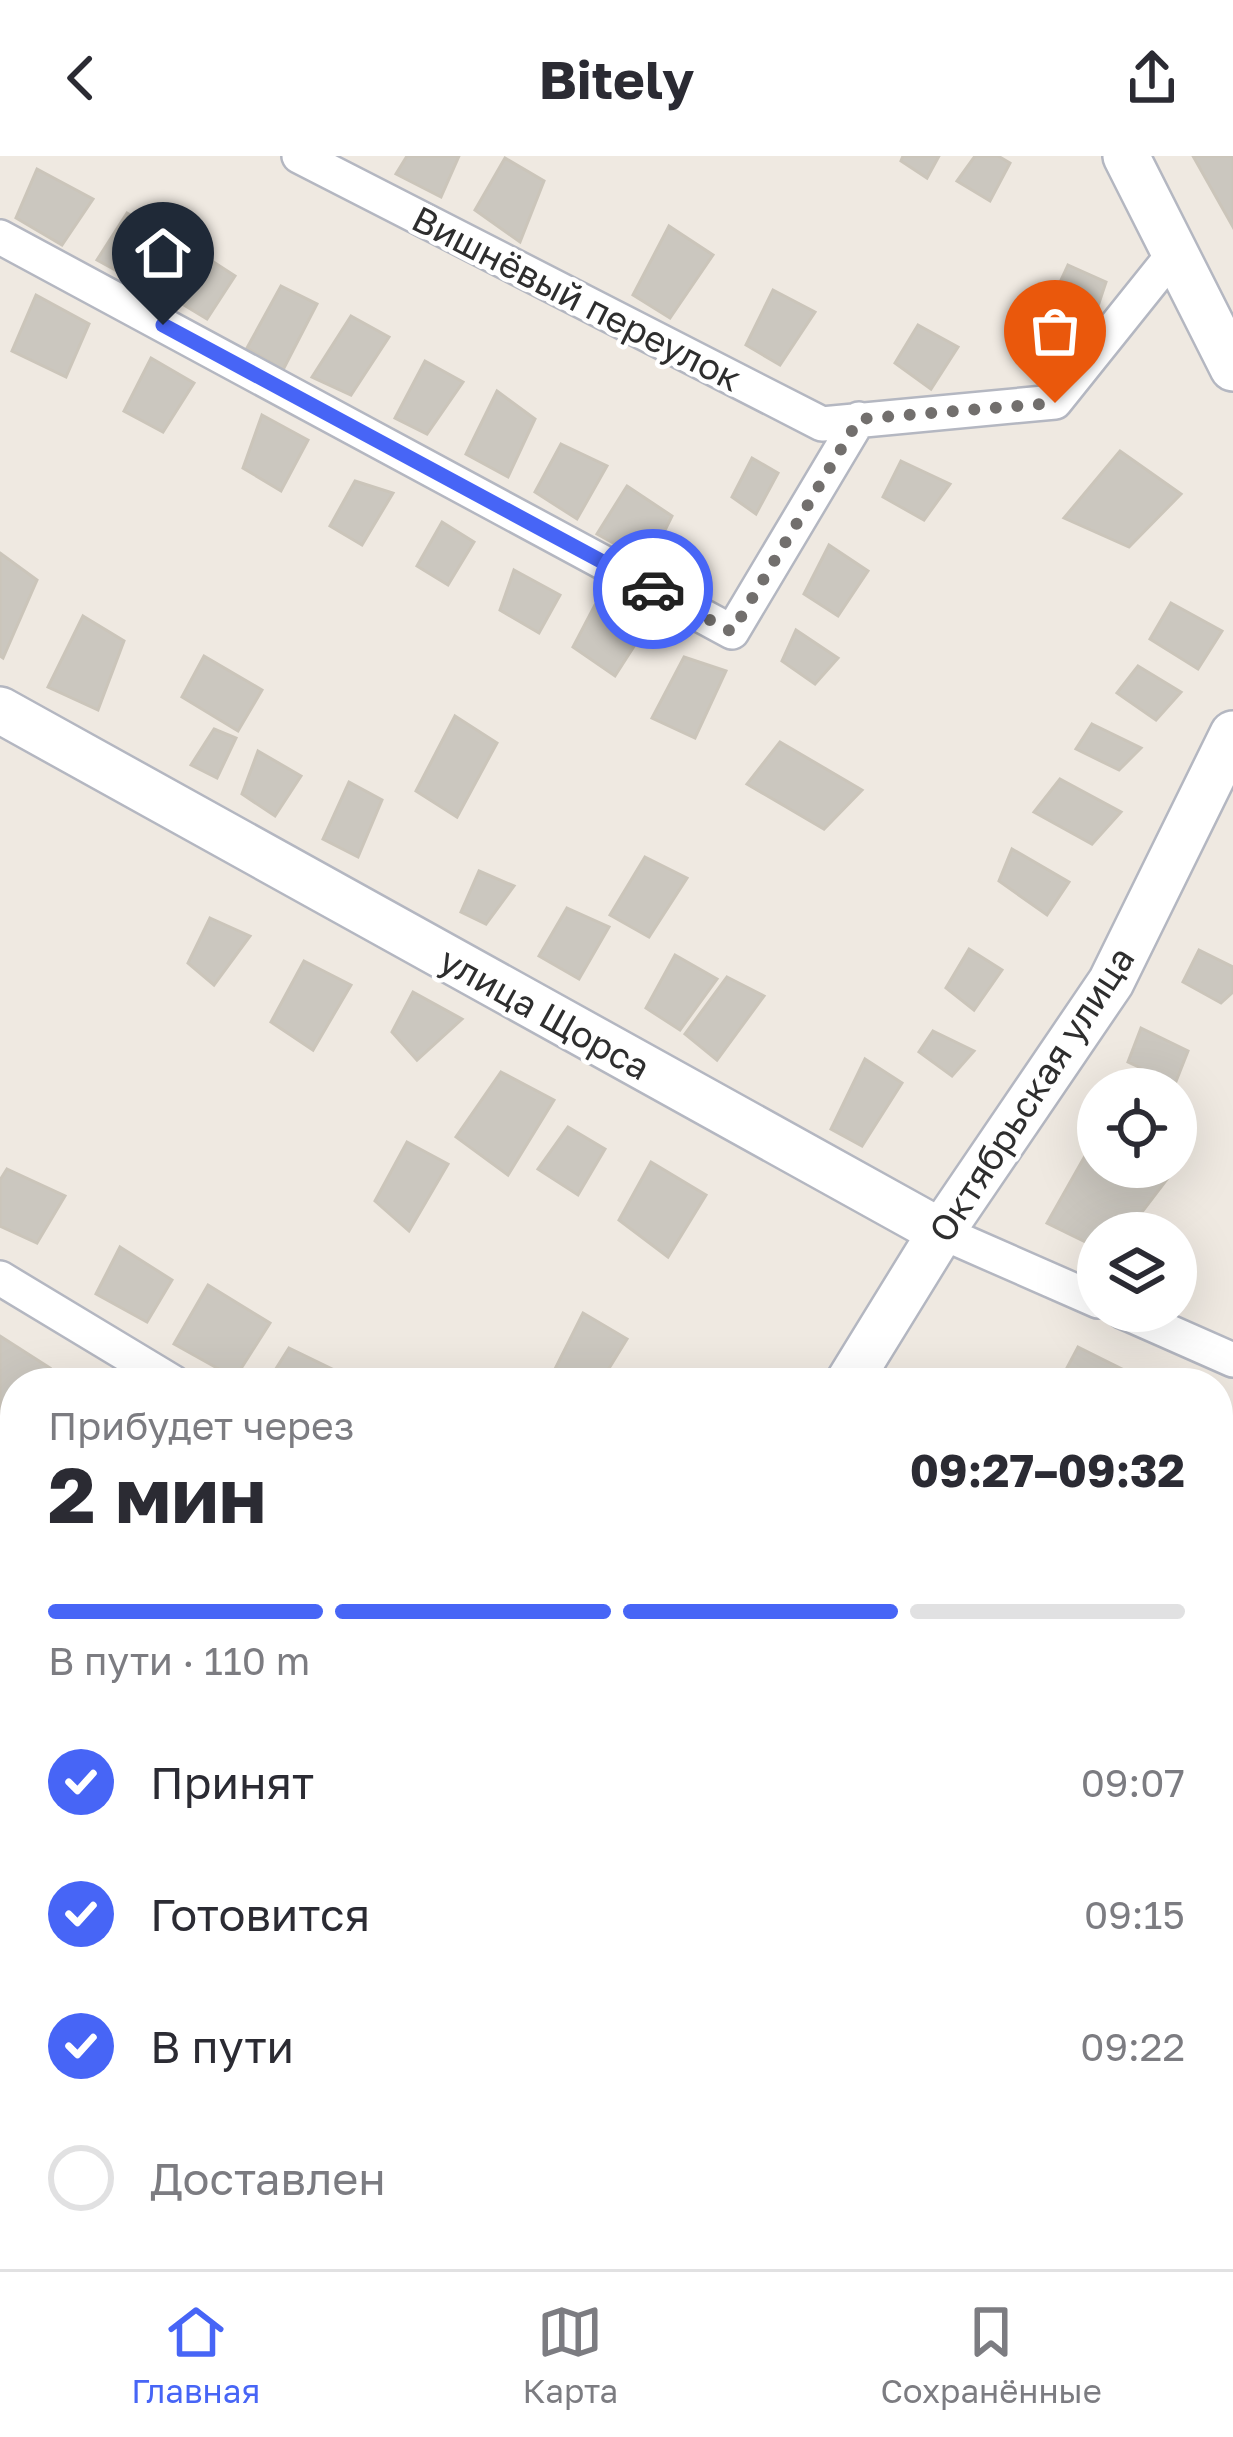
<!DOCTYPE html>
<html lang="ru">
<head>
<meta charset="utf-8">
<style>
  body { margin:0; font-family:"Golos Text",sans-serif; background:#f7f7f7; color:#2b2b33; height:100vh; display:flex; flex-direction:column; font-size:45px; white-space:nowrap }
  * { box-sizing:border-box; margin:0 }
  p { font-size:39px; color:#7c7c81 }
  .icon { flex:none; width:66px; height:66px; fill:none; stroke:currentColor; stroke-width:2; stroke-linecap:round; stroke-linejoin:round }
  .map { position:relative; flex:1; overflow:hidden }
  .sheet { position:absolute; left:0px; top:1212px; width:1233px; height:903px; display:flex; flex-direction:column; background:#fff; border-radius:48px 48px 0 0; box-shadow:0 12px 48px #0002 }
  .sheet>* { flex:none }
  .buttons { position:absolute; left:1077px; top:912px; display:grid; gap:24px }
  .buttons a { display:grid; place-items:center; width:120px; height:120px; border-radius:50%; background:#fff; box-shadow:0 12px 48px #0002; font-size:60px }
  .pin { position:absolute; display:grid; place-items:center; width:102px; height:102px; color:#fff; margin:-123px -51px; border-radius:50% 50% 50% 0; rotate:-45deg; box-shadow:0 0 12px #0007 }
  .pin .icon { rotate:45deg }
  .courier { position:absolute; display:grid; place-items:center; width:120px; height:120px; margin:-60px; border:9px solid #4765f6; border-radius:50%; background:#fff; color:#222; box-shadow:0 3px 15px #0007 }
  .head em { font-style:normal; font-weight:700 }
  .head div { display:flex; flex-direction:column-reverse }
  .head { display:flex; align-items:center; justify-content:space-between; height:204px; padding:0 48px }
  h1 { font-size:78px; font-weight:700; line-height:90px }
  .bar { display:grid; grid-template-columns:repeat(4,1fr); gap:18px 12px; align-content:center; height:144px; padding:0 48px }
  .bar i { height:15px; border-radius:9px; background:#e1e1e2 }
  .bar .on { background:#4765f6 }
  .bar p { grid-column:span 4 }
  ol { padding:0 48px; list-style:none }
  li { display:flex; align-items:center; gap:36px; height:132px }
  li p { margin-inline-start:auto }
  li .icon { padding:12px; border-radius:50%; background:#4765f6; color:#fff; stroke-width:4 }
  li:last-child { color:#7c7c81 }
  li i { width:66px; height:66px; border:6px solid #e1e1e2; border-radius:50% }
  header { display:flex; justify-content:space-between; align-items:center; height:156px; padding:0 48px; background:#fff; font-size:54px; font-weight:700 }
  .dock { display:flex; justify-content:space-around; align-items:center; height:168px; border-top:3px solid #e1e1e2; background:#fff; font-size:33px; color:#7c7c81 }
  .dock a { display:grid; justify-items:center; gap:6px }
  .dock .on { color:#4765f6 }
  .map>svg:first-child { display:block }
</style>
</head>
<body>
<header><svg class="icon" aria-label="back" viewBox="0 0 24 24"><path d="M15 5l-7 7 7 7"/></svg>Bitely<svg class="icon" aria-label="share" viewBox="0 0 24 24"><path d="M12 15V3M7 8l5-5 5 5M5 13v7h14v-7"/></svg></header>
<div class="map">
<svg width="1233" height="2113" viewBox="0 0 1233 2113">
  <rect width="100%" height="100%" fill="#efe9e1"/>
  <!-- industrial -->
  <path fill="#e3e1e8" d="M419,2100H1194L1214,2113H410Z"/>
  <!-- building -->
  <path fill="#cbc7bf" stroke="#cbc5ba" stroke-width="3" d="M407,0H459L441,41L396,18Z
    M903,0H939L927,22L901,5Z
    M975,0H998L1010,7L990,45L957,25Z
    M1193,0H1233V71Z
    M505,2L544,25L520,86L475,54Z
    M37,13L93,43L62,89L16,62Z
    M127,57L165,81L139,127L97,104Z
    M669,70L713,99L670,162L633,139Z
    M195,94L235,120L207,163L169,140Z
    M1068,109L1106,126L1096,156L1057,133Z
    M281,130L317,148L283,214L247,192Z
    M773,134L815,156L780,209L746,189Z
    M36,139L89,168L66,221L12,195Z
    M351,160L389,181L351,239L312,221Z
    M918,169L958,191L931,233L895,207Z
    M151,202L194,227L163,276L124,255Z
    M425,205L463,226L427,278L395,262Z
    M497,235L535,263L508,321L466,298Z
    M262,259L308,284L281,335L243,312Z
    M561,288L607,310L577,363L535,336Z
    M1120,295L1181,338L1129,391L1064,362Z
    M752,302L778,317L756,358L732,341Z
    M901,305L950,328L924,364L883,341Z
    M355,325L393,337L362,389L330,370Z
    M627,330L672,360L649,407L597,378Z
    M442,366L474,386L448,429L417,410Z
    M829,389L868,415L838,460L804,438Z
    M0,397L37,424L3,502L0,500Z
    M514,414L560,439L539,477L500,454Z
    M1171,447L1222,475L1198,513L1150,483Z
    M595,449L645,473L615,520L573,491Z
    M83,460L124,485L98,554L48,531Z
    M796,474L838,502L815,528L782,505Z
    M204,500L262,534L238,575L182,541Z
    M684,501L726,515L695,582L652,562Z
    M1138,510L1181,536L1156,564L1117,537Z
    M455,560L497,587L457,661L416,635Z
    M1092,568L1141,592L1119,614L1076,593Z
    M214,573L236,582L217,622L191,609Z
    M780,586L862,634L824,673L747,628Z
    M258,595L301,620L275,660L242,638Z
    M1060,623L1121,656L1092,688L1034,656Z
    M349,626L382,644L358,701L323,683Z
    M1012,693L1069,726L1047,759L999,725Z
    M645,701L687,722L649,781L610,759Z
    M479,715L514,730L486,768L461,756Z
    M567,752L609,771L579,823L539,800Z
    M210,762L250,780L214,829L188,807Z
    M969,793L1002,814L974,854L946,832Z
    M1199,794L1233,811V836L1221,847L1183,826Z
    M675,799L717,823L680,874L646,852Z
    M304,805L351,829L313,894L271,866Z
    M727,821L764,840L717,904L685,878Z
    M413,836L462,863L417,904L392,876Z
    M1141,872L1188,895L1175,928L1128,906Z
    M933,875L974,895L952,920L919,896Z
    M865,903L902,927L862,990L831,973Z
    M501,916L554,944L508,1019L456,981Z
    M568,971L605,993L578,1039L538,1013Z
    M1098,977V1011H1159L1171,1018L1126,1077H1098V1092L1047,1067Z
    M407,986L448,1008L409,1075L375,1045Z
    M651,1006L706,1039L668,1101L619,1064Z
    M7,1013L65,1040L37,1087L0,1070V1024Z
    M120,1091L172,1124L147,1166L96,1138Z
    M208,1129L270,1167L235,1222L174,1188Z
    M583,1157L627,1183L600,1227H560L551,1221Z
    M0,1180L50,1212L42,1227H15L13,1281L0,1272Z
    M1078,1191L1138,1221L1133,1227H1059Z
    M289,1192L357,1225L267,1227Z
    M1218,1263L1233,1271V1303L1218,1323Z
    M1223,1682L1233,1689V1737L1218,1758Z
    M1218,1969L1233,1986L1218,2011Z
    M1218,2050L1233,2061V2108L1218,2097Z
    M566,2100H637L628,2113H558Z"/>
  <g fill="none" stroke-linecap="round" stroke-linejoin="round">
    <defs>
      <path id="lane" d="M512,2113L520,2100
        M655,2113L663,2100
        M790,2113L798,2100
        M926,2113L933,2100"/>
      <path id="street" d="M299,0L822,268L1055,246L1176,95
        M0,81L732,476L859,263
        M941,1076L1098,1145
        M0,1122L174,1227
        M1122,1155L1233,1204
        M0,1510L15,1519
        M1218,1879L1233,1892"/>
      <path id="secondary" d="M1126,0L1233,212
        M0,554L941,1076
        M848,1227L941,1076L1111,826L1233,578
        M287,2113L294,2100"/>
    </defs>
    <!-- lane casing -->
    <use href="#lane" stroke="#b4b7c1" stroke-width="21"/>
    <!-- street casing -->
    <use href="#street" stroke="#b4b7c1" stroke-width="38"/>
    <!-- secondary casing -->
    <use href="#secondary" stroke="#b4b7c1" stroke-width="50"/>
    <!-- lane -->
    <use href="#lane" stroke="#fff" stroke-width="16"/>
    <!-- street -->
    <use href="#street" stroke="#fff" stroke-width="33"/>
    <!-- secondary -->
    <use href="#secondary" stroke="#fff" stroke-width="45"/>
  </g>
  <g fill="none" stroke-linecap="round" stroke-linejoin="round">
    <!-- done -->
    <path stroke="#726f6d" stroke-width="12" stroke-dasharray="0 21.6" d="M653,433L732,476L859,263L1055,247"/>
    <!-- route -->
    <path stroke="#4765f6" stroke-width="15" d="M163,169L653,433"/>
  </g>
  <g text-anchor="middle" dominant-baseline="central" stroke-width="9" stroke-linejoin="round" paint-order="stroke">
    <!-- street labels -->
    <g font-size="36" fill="#2e2e2e" stroke="#fff">
      <text transform="translate(577 142) rotate(27)">Вишнёвый переулок</text>
      <text transform="translate(545 857) rotate(29)">улица Щорса</text>
      <text transform="translate(1031 938) rotate(-57)">Октябрьская улица</text>
    </g>
  </g>
</svg>
<div class="buttons">
<a><svg class="icon" aria-label="locate" viewBox="0 0 24 24"><circle cx="12" cy="12" r="6"/><path d="M12 2v4M12 18v4M2 12h4M18 12h4"/></svg></a>
<a><svg class="icon" aria-label="layers" viewBox="0 0 24 24"><path d="M12 4l9 5-9 5-9-5zM3 14l9 5 9-5"/></svg></a>
</div>
<div class="pin" style="left:1055px;top:247px;background:#ea580c"><svg class="icon" aria-label="bag" viewBox="0 0 24 24"><path d="M5 8h14l-1 12H6zM9 8a3 3 0 0 1 6 0"/></svg></div>
<div class="pin" style="left:163px;top:169px;background:#1f2937"><svg class="icon" aria-label="home" viewBox="0 0 24 24"><path d="M3 11l9-7 9 7M6 9v11h12V9"/></svg></div>
<div class="courier" style="left:653px;top:433px"><svg class="icon" aria-label="car" viewBox="0 0 24 24"><path d="M5 17H2v-5l4-1 3-4h7l3 4 3 1v5h-3M9 17h6M6 11h13"/><circle cx="7" cy="17" r="2"/><circle cx="17" cy="17" r="2"/></svg></div>
<section class="sheet">
<div class="head"><div><h1>2 мин</h1><p>Прибудет через</p></div><em>09:27–09:32</em></div>
<div class="bar"><i class="on"></i><i class="on"></i><i class="on"></i><i></i><p>В пути · 110 m</p></div>
<ol>
<li><svg class="icon" aria-label="check" viewBox="0 0 24 24"><path d="M5 12l5 5 9-10"/></svg>Принят<p>09:07</p></li>
<li><svg class="icon" aria-label="check" viewBox="0 0 24 24"><path d="M5 12l5 5 9-10"/></svg>Готовится<p>09:15</p></li>
<li><svg class="icon" aria-label="check" viewBox="0 0 24 24"><path d="M5 12l5 5 9-10"/></svg>В пути<p>09:22</p></li>
<li><i></i>Доставлен</li>
</ol>
</section>
</div>
<nav class="dock">
<a class="on"><svg class="icon" aria-label="home" viewBox="0 0 24 24"><path d="M3 11l9-7 9 7M6 9v11h12V9"/></svg>Главная</a>
<a><svg class="icon" aria-label="map" viewBox="0 0 24 24"><path d="M3 6l6-2 6 2 6-2v14l-6 2-6-2-6 2zM9 4v14M15 6v14"/></svg>Карта</a>
<a><svg class="icon" aria-label="saved" viewBox="0 0 24 24"><path d="M7 4h10v16l-5-4-5 4z"/></svg>Сохранённые</a>
</nav>
</body>
</html>
